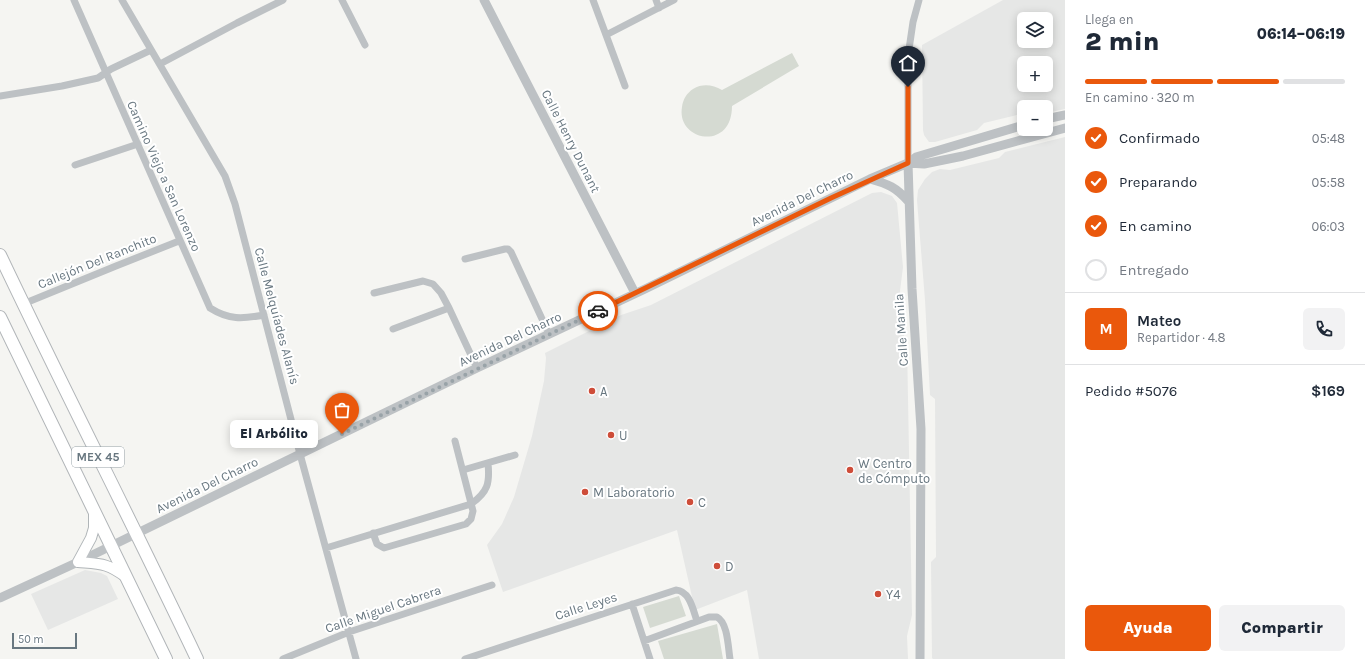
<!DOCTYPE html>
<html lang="es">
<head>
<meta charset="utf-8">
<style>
  body { margin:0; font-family:Karla,sans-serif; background:#f2f2f3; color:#1f2937; height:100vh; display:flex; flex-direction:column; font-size:15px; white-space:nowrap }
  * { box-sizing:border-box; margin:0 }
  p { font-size:13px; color:#747a83 }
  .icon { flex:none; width:22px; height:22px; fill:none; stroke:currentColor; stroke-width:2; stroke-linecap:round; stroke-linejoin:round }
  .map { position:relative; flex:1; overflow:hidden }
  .drawer { display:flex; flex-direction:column; background:#fff; width:300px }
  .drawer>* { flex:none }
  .fabs { position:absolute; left:1017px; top:12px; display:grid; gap:8px }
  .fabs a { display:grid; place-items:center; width:36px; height:36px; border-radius:6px; background:#fff; box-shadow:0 2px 10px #0003; font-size:20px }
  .scale { position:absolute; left:12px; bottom:10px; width:65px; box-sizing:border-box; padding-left:4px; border:2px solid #687780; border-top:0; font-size:11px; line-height:14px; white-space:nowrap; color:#687780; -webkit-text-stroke:3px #fff; paint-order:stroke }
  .pin { position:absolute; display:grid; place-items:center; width:34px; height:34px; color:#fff; margin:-41px -17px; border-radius:50% 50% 50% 0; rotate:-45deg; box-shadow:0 0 4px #0007 }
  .pin .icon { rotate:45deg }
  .courier { position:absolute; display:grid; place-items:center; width:40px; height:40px; margin:-20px; border:3px solid #ea580c; border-radius:50%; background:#fff; color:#222; box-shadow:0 1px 5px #0007 }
  .bubble { position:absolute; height:28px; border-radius:6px; background:#fff; box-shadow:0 2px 10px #0003; font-size:13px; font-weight:800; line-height:28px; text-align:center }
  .headline em { font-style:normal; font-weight:800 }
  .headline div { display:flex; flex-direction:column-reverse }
  .headline { display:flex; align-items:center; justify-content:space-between; height:68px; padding:0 20px }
  h1 { font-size:26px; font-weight:800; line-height:30px }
  .bar { display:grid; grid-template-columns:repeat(4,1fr); gap:6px 4px; align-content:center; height:48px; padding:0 20px }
  .bar i { height:5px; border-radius:3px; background:#e0e1e3 }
  .bar .current { background:#ea580c }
  .bar p { grid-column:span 4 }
  .line { display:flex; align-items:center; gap:10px; padding:0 20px; border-top:1px solid #e0e1e3 }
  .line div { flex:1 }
  .round { display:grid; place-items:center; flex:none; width:42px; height:42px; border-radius:6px; background:#f2f2f3 }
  ol { padding:0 20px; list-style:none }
  li { display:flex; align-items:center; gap:12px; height:44px }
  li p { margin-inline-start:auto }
  li .icon { padding:4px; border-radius:50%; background:#ea580c; color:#fff; stroke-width:4 }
  li:last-child { color:#747a83 }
  li i { width:22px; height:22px; border:2px solid #e0e1e3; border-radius:50% }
  .cta { display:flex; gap:8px; margin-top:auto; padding:8px 20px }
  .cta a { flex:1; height:46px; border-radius:6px; background:#ea580c; color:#fff; font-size:16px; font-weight:800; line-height:46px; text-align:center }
  .cta a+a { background:#f2f2f3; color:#1f2937 }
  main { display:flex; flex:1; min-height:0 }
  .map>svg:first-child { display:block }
</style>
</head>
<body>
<main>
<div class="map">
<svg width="1065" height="659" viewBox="0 0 1065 659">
  <rect width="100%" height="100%" fill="#f5f5f2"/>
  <!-- built -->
  <path fill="#e6e7e6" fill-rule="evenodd" d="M1003,0H1065V109L1046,113V107H1024V117L1017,115L984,123L977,130L935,142H929L924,135L923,130L922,45ZM1024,19H1046V41H1024ZM1024,63H1046V85H1024Z
    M1065,137V659H933L932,658L931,562L936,557L935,399L930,395L925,300L917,200L918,190L925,179L932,172L940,169L950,170L999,158L1005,152Z
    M881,192L892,196L897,203L903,267L900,291L904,336L907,344L912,615L907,636L908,659H759L747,590L695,610L677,530L503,592L487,545L502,524L514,497L532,436L544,381L546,358L545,353L621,315L651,305L872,193Z
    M85,570L101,573L107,576L118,599L48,630L31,594Z"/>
  <!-- green -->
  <path fill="#d5dad2" d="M792,53L799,66L732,106C732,152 676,141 682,107C683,99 687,93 693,89C703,83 713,85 722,90Z
    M679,596L686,616L650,628L643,607Z
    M717,624L723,659H664L658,641Z"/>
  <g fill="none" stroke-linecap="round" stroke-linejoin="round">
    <defs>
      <path id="secondary" d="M94,511V528L91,538L78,562C101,564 107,563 126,577"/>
      <path id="primary" d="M0,255C64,390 133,524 197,659
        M0,317L166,659"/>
    </defs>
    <!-- secondary casing -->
    <use href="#secondary" stroke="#b0b5b8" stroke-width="12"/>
    <!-- primary casing -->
    <use href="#primary" stroke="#b1b5b8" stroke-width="14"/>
    <!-- minor -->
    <path stroke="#bdc1c4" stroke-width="7" d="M74,0L210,308C229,320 242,319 264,315
      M122,0L225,176L235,204L300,454L356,659
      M342,0L365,45
      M593,0L625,86
      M656,0L659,8
      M606,35L674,0
      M160,64L237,23L283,0
      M0,96L62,86L98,78L111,69L151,50
      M908,163V56L913,22L919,0
      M75,165L138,144
      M465,259L505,249H508L511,252L549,334
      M374,293L423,281L433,284L441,293L449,308L477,368
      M23,304L116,266L179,241
      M393,329L449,308
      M463,470L515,455
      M373,533L377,544L384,548L466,524L471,519L473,511L455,441
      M326,548L471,504C488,492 490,483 488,463
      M632,604L650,659
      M644,641L709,617H717C728,623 728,647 730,659
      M283,659L349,632L492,585
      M465,659L676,590C690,591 693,610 697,621"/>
    <!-- tertiary -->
    <path stroke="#bdc1c4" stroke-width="9" d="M484,0L635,293
      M1046,119L1065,115
      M908,163L912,289L921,429L920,659
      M908,163L916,157L1024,125
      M870,179C888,184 896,187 909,202
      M0,598L78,562L477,368L645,289L870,179L908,163L924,164L963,156L1065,128"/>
    <!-- secondary -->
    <use href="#secondary" stroke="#fff" stroke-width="10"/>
    <!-- primary -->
    <use href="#primary" stroke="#fff" stroke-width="12"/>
  </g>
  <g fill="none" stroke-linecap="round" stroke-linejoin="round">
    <!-- done -->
    <path stroke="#99a3a8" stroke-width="4" stroke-dasharray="0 7.2" d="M342,434L598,311"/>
    <!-- route -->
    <path stroke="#ea580c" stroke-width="5" d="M598,311L831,198L908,163V87"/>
  </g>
  <!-- markers -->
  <g fill="#ce4d39" stroke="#fff" stroke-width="1.5">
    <circle cx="592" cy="391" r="4"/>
    <circle cx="611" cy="435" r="4"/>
    <circle cx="850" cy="470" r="4"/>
    <circle cx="585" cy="492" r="4"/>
    <circle cx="690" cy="502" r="4"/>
    <circle cx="717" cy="566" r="4"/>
    <circle cx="878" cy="594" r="4"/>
  </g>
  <g text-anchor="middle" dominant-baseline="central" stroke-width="4" stroke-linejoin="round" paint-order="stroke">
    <!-- shield labels -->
    <rect fill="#fff" stroke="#95a0a6" stroke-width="1" x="72" y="447" width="52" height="20" rx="3"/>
    <g font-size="12" font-weight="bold" fill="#687780">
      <text x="98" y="457">MEX 45</text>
    </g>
    <!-- street labels -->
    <g font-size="13" fill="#687780" stroke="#fff">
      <text transform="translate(571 141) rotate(63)">Calle Henry Dunant</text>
      <text transform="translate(164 176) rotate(66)">Camino Viejo a San Lorenzo</text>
      <text transform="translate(802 198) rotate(-26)">Avenida Del Charro</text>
      <text transform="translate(97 261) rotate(-22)">Callejón Del Ranchito</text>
      <text transform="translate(277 316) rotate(75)">Calle Melquíades Alanís</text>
      <text transform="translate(901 330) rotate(-94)">Calle Manila</text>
      <text transform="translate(510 339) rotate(-25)">Avenida Del Charro</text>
      <text transform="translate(207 485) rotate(-26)">Avenida Del Charro</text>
      <text transform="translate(586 606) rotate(-18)">Calle Leyes</text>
      <text transform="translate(383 609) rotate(-19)">Calle Miguel Cabrera</text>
    </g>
    <!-- poi labels -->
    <g font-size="13" fill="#687780" stroke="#fff" text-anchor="start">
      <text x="600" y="391">A</text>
      <text x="619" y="435">U</text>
      <text x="858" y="463">W Centro<tspan x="858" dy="15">de Cómputo</tspan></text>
      <text x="593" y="492">M Laboratorio</text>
      <text x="698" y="502">C</text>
      <text x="725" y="566">D</text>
      <text x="886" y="594">Y4</text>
    </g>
  </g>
</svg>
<div class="fabs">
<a><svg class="icon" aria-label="layers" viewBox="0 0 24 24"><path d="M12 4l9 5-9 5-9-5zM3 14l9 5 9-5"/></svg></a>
<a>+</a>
<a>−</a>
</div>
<div class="scale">50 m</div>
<div class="pin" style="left:342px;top:434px;background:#ea580c"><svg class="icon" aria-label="bag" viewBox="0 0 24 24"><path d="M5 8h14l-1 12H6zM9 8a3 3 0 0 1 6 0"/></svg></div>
<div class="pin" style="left:908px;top:87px;background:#1f2937"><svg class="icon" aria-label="home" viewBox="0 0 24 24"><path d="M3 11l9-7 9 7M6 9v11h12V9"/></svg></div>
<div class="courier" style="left:598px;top:311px"><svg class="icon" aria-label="car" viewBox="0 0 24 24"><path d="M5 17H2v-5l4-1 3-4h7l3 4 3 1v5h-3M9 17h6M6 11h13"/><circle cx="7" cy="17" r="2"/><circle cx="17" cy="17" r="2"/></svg></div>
<div class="bubble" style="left:230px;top:420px;width:88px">El Arbólito</div>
</div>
<section class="drawer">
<div class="headline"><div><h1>2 min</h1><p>Llega en</p></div><em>06:14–06:19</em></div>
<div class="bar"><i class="current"></i><i class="current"></i><i class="current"></i><i></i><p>En camino · 320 m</p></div>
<ol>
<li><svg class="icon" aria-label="check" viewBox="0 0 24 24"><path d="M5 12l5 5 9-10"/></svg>Confirmado<p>05:48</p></li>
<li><svg class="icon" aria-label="check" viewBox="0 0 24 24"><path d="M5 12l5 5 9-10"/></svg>Preparando<p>05:58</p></li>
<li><svg class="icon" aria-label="check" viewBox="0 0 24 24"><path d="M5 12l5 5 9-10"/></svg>En camino<p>06:03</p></li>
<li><i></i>Entregado</li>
</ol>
<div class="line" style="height:72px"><b class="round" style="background:#ea580c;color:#fff">M</b><div><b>Mateo</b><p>Repartidor · 4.8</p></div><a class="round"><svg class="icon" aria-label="phone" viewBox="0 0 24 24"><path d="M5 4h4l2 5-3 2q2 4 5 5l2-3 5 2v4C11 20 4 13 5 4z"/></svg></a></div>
<div class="line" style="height:52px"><div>Pedido #5076</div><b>$169</b></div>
<div class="cta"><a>Ayuda</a><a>Compartir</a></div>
</section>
</main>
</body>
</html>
